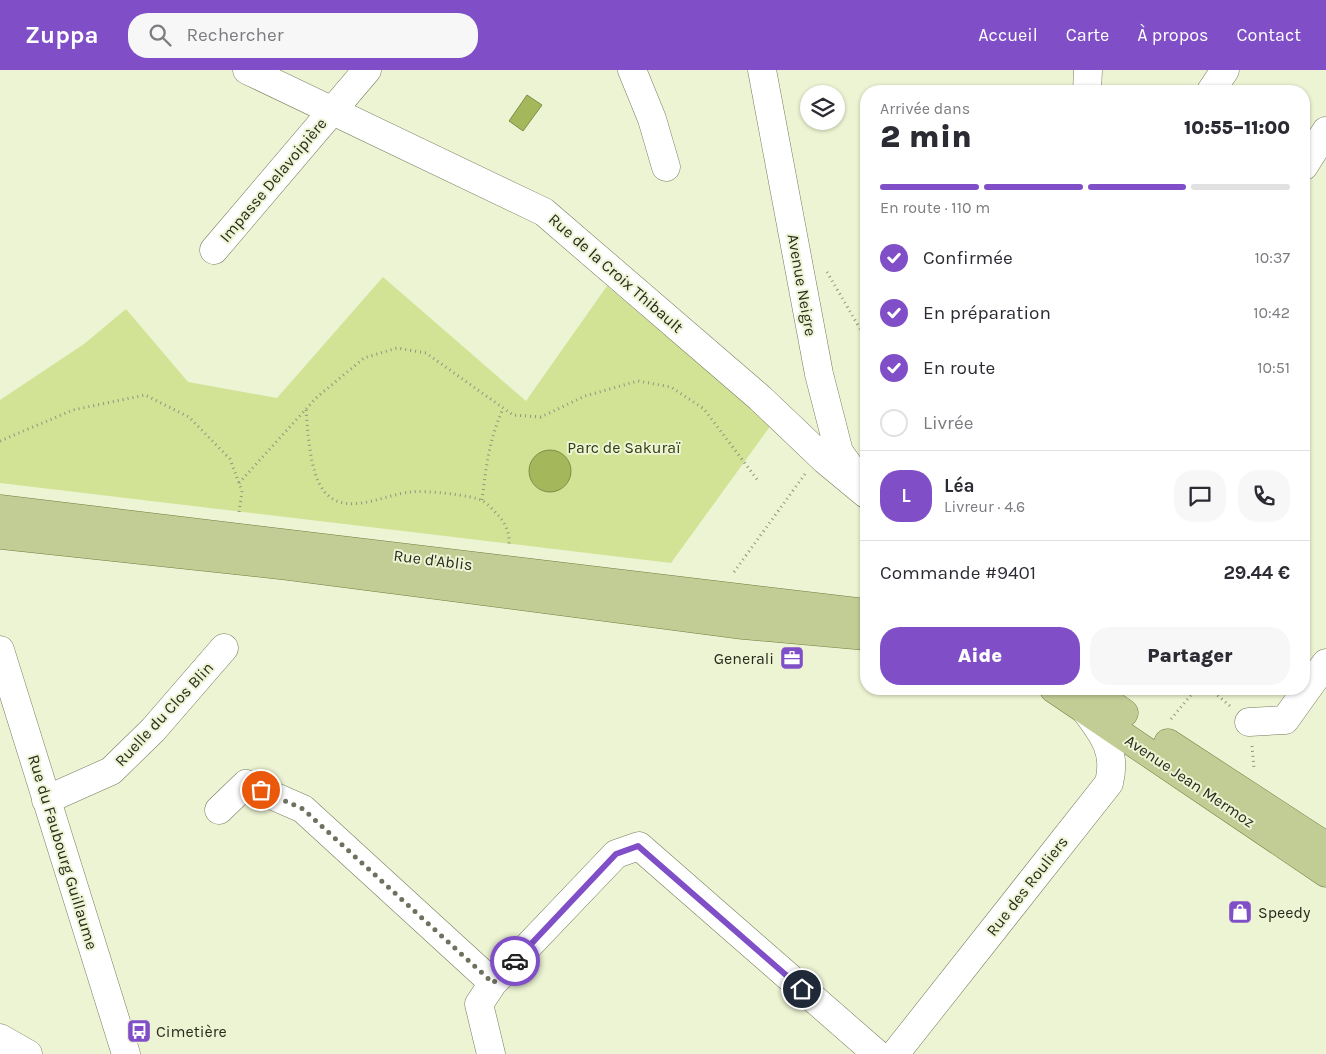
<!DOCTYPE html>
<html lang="fr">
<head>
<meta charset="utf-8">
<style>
  body { margin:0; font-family:Karla,sans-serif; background:#f7f7f7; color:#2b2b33; height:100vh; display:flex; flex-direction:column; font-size:19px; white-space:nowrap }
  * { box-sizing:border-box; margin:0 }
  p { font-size:16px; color:#7c7c81 }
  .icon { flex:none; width:28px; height:28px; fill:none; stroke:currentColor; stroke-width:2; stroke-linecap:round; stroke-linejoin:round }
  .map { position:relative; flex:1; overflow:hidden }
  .drawer { position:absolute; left:860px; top:15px; width:450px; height:610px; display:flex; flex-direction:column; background:#fff; border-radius:20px; box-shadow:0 1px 4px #0004 }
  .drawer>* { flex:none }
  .buttons { position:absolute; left:800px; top:15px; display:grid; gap:10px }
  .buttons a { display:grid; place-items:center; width:45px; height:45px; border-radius:50%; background:#fff; box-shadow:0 1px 4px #0004; font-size:25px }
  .pin { position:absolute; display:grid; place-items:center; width:42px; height:42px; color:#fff; margin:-21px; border:2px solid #fff; border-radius:50%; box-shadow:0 1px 5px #0007 }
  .courier { position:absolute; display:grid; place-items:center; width:50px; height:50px; margin:-25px; border:4px solid #804fc8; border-radius:50%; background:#fff; color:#222; box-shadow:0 1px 6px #0007 }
  .headline em { font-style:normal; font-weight:800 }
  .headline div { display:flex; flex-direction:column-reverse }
  .headline { display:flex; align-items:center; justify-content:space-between; height:85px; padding:0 20px }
  h1 { font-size:32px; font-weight:800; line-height:38px }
  .bar { display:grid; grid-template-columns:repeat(4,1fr); gap:8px 5px; align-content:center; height:60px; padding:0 20px }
  .bar i { height:6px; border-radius:4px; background:#e1e1e2 }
  .bar .current { background:#804fc8 }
  .bar p { grid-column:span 4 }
  .line { display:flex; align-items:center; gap:12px; padding:0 20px; border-top:1px solid #e1e1e2 }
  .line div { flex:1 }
  .round { display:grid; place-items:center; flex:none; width:52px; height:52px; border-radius:20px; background:#f7f7f7 }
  ol { padding:0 20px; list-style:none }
  li { display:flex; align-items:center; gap:15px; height:55px }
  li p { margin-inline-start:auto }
  li .icon { padding:5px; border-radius:50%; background:#804fc8; color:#fff; stroke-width:4 }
  li:last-child { color:#7c7c81 }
  li i { width:28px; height:28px; border:2px solid #e1e1e2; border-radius:50% }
  .button { display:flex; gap:10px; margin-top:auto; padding:10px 20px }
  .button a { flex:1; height:58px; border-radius:20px; background:#804fc8; color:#fff; font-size:20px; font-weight:800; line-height:58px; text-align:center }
  .button a+a { background:#f7f7f7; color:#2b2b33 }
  header { display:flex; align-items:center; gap:30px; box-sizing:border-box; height:70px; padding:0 25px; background:#804fc8; color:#fff }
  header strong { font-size:24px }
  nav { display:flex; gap:28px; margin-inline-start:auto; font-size:18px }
  .search { width:350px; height:45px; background:#f7f7f7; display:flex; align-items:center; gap:12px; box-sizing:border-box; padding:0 18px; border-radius:20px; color:#7c7c81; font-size:19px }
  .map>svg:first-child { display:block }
</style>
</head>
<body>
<header>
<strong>Zuppa</strong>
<div class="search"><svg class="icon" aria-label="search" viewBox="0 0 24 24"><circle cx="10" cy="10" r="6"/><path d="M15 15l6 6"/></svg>Rechercher</div>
<nav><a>Accueil</a><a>Carte</a><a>À propos</a><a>Contact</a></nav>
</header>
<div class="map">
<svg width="1326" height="984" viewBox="0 0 1326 984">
  <rect width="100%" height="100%" fill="#ecf4d3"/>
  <!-- green -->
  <path fill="#d2e396" d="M383,207L526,331L607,216L771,355L671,493L0,413V330L84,274L126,239L188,312L277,328Z"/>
  <!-- water -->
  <path fill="#a4b75a" stroke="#7f8d48" d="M527,25L542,35L523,61L509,51Z
    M529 401a21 21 0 1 1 42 0a21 21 0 1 1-42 0Z"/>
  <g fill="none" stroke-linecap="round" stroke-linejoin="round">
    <defs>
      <path id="minor" d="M247,0L544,142L760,328L825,390L866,424
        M632,0L652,49L666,97
        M762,0L819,304L839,382L857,407
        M1087,21L1088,0
        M1211,21L1225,0
        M1304,96L1326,61
        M214,180L367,0
        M0,580L126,984
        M1249,652L1285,650L1326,593
        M46,730L111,701L153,660L224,578
        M219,740L246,714L303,739L493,913L616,784L639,776L877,984
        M0,968L28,984
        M491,984L479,934L493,913
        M895,984L1109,713C1117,681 1103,664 1085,640"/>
      <path id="major" d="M0,439L866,543
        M0,465L289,496L743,555L866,566
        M1054,619L1326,803
        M1090,619L1124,643
        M1168,673L1326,776"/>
    </defs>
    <!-- minor casing -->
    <use href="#minor" stroke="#757c5e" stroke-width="29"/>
    <!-- major casing -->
    <use href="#major" stroke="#717e3e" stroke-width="29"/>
    <!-- path -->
    <path stroke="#90967e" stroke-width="3" stroke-dasharray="1 4" stroke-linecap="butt" d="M827,202L866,269
      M306,340C308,363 310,404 324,421C345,448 385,424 411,422C424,420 473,425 483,431C488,434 493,440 497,444C505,452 510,463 509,474
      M0,371L73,340L145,325L189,347L230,389L242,421L239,443
      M239,413L316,328L364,288L397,278L426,283L513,345L541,347L585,326L638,311L671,317L704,339L759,412
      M482,430C486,398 489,369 503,339
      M734,502L805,404
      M1210,619L1230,636
      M1171,649L1196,619
      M1252,676L1254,699"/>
    <!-- minor -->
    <use href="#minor" stroke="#fff" stroke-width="28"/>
    <!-- major -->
    <use href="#major" stroke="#c2cd96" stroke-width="28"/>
  </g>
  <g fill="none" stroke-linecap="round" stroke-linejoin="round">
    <!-- done -->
    <path stroke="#6d715d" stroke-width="5" stroke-dasharray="0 9" d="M261,720L303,739L493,913L515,891"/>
    <!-- route -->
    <path stroke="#804fc8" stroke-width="6" d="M515,891L616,784L638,776L802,919"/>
  </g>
  <!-- icons -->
  <defs>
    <symbol id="office-square" viewBox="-11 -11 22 22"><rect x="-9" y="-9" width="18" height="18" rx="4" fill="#804fc8" stroke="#ecf4d3"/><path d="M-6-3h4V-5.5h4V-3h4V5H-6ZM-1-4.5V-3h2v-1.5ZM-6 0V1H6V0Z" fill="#fff"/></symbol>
    <symbol id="shop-square" viewBox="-11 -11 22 22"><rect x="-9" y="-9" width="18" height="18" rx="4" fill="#804fc8" stroke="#ecf4d3"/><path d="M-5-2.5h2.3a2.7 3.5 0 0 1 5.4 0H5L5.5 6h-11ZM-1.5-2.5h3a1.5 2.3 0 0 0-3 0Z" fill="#fff"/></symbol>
    <symbol id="bus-square" viewBox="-11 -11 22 22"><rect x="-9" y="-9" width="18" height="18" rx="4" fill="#804fc8" stroke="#ecf4d3"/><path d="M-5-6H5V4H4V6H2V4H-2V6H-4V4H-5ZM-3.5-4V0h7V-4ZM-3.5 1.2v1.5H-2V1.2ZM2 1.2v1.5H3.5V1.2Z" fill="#fff"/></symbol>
  </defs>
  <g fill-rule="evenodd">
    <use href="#office-square" x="778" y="574" width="28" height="28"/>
    <use href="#shop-square" x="1226" y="828" width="28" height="28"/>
    <use href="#bus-square" x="125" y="947" width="28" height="28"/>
  </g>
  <g text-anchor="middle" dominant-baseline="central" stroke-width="4" stroke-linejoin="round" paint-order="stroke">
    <!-- street labels -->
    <g font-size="16" fill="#282b1e" stroke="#ecf4d3">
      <text transform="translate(273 110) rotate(-50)">Impasse Delavoipière</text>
      <text transform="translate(616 203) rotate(41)">Rue de la Croix Thibault</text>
      <text transform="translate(802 215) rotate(80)">Avenue Neigre</text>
      <text transform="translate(433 490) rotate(7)">Rue d'Ablis</text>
      <text transform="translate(164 644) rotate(-47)">Ruelle du Clos Blin</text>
      <text transform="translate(1190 711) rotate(34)">Avenue Jean Mermoz</text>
      <text transform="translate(63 782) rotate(73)">Rue du Faubourg Guillaume</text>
      <text transform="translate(1027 816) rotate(-52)">Rue des Rouliers</text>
    </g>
    <!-- park labels -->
    <g font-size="16" fill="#343c15" stroke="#ecf4d3">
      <text x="624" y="377">Parc de Sakuraï</text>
    </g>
    <!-- poi labels -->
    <g font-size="16" fill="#282b1e" stroke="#ecf4d3" text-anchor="start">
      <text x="774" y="588" text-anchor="end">Generali</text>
      <text x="1258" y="842">Speedy</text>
      <text x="156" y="961">Cimetière</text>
    </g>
  </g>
</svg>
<div class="buttons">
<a><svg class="icon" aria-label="layers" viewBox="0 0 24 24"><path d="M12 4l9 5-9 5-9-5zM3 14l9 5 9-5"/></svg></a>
</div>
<div class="pin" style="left:261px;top:720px;background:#ea580c"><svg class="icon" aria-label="bag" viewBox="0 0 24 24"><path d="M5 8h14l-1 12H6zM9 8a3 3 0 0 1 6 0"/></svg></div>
<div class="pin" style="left:802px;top:919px;background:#1f2937"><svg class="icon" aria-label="home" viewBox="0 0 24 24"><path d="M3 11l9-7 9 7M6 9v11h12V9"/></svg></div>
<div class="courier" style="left:515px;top:891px"><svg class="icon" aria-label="car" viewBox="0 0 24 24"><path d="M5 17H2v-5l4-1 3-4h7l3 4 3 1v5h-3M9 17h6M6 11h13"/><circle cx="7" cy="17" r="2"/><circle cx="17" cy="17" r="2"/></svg></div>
<section class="drawer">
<div class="headline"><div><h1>2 min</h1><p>Arrivée dans</p></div><em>10:55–11:00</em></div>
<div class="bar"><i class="current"></i><i class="current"></i><i class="current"></i><i></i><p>En route · 110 m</p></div>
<ol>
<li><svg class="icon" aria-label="check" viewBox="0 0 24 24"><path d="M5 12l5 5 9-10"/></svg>Confirmée<p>10:37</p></li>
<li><svg class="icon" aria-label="check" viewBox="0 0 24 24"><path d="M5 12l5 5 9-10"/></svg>En préparation<p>10:42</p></li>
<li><svg class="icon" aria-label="check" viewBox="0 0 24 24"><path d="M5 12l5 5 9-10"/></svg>En route<p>10:51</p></li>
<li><i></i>Livrée</li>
</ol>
<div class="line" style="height:90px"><b class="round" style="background:#804fc8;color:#fff">L</b><div><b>Léa</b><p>Livreur · 4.6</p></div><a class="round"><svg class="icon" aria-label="chat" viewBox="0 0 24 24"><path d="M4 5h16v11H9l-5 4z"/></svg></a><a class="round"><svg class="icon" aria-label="phone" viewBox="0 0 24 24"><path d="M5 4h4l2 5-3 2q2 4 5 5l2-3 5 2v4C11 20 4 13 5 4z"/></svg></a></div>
<div class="line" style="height:65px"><div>Commande #9401</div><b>29.44 €</b></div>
<div class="button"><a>Aide</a><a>Partager</a></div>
</section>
</div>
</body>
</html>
